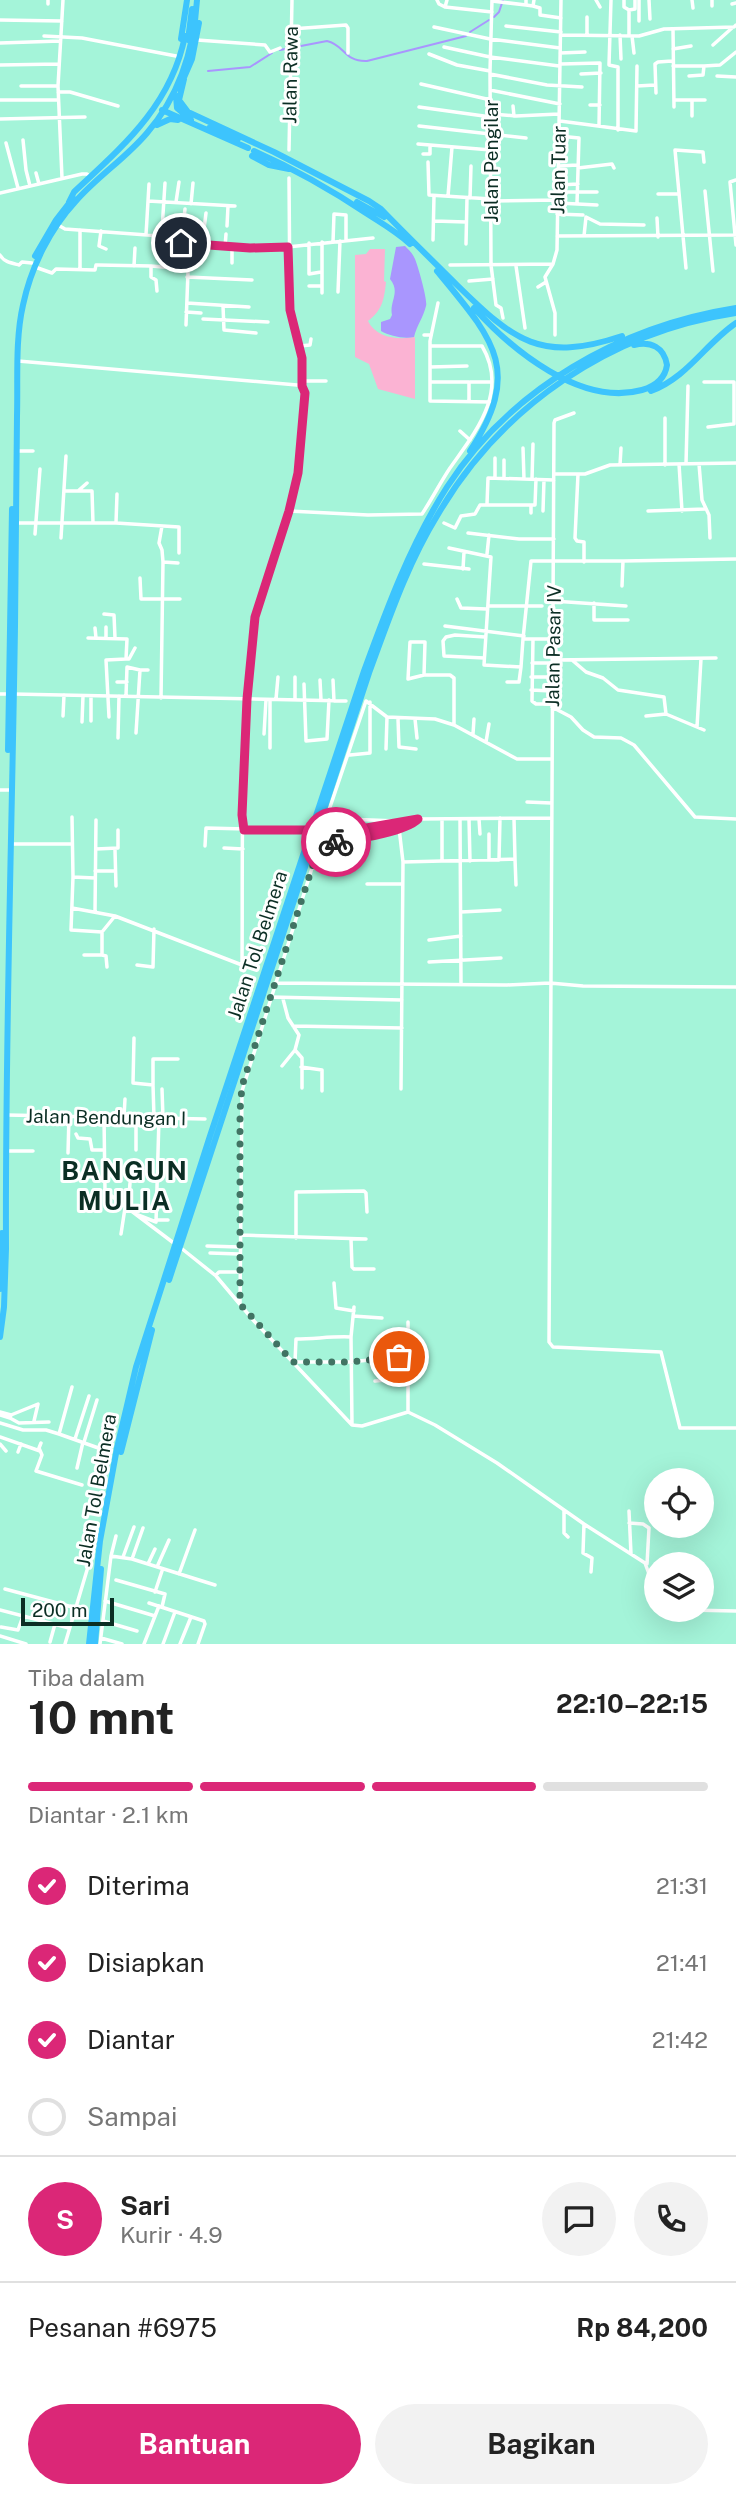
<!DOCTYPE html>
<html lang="id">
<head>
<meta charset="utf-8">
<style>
  body { margin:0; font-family:"Public Sans",sans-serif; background:#f2f2f2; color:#222; height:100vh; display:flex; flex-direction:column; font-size:26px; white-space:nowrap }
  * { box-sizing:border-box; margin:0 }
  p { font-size:23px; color:#767676 }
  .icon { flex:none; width:38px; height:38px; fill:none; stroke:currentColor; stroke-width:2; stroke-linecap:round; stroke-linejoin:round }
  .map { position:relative; height:1644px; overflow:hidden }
  .details { display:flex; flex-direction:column; background:#fff; flex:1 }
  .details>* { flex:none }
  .buttons { position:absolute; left:644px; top:1468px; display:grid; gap:14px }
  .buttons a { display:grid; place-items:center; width:70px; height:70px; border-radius:50%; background:#fff; box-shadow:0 7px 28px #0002; font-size:35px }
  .scale { position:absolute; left:21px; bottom:18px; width:93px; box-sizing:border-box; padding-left:7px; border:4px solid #0b2e24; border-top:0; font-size:19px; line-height:24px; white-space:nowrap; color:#0b2e24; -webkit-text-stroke:5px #fff; paint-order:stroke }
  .pin { position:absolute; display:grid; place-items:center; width:60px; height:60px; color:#fff; margin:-30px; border:4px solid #fff; border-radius:50%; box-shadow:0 2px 7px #0007 }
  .courier { position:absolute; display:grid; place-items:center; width:70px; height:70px; margin:-35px; border:5px solid #db2777; border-radius:50%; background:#fff; color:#222; box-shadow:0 2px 9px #0007 }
  .summary em { font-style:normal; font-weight:700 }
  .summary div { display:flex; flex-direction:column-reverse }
  .summary { display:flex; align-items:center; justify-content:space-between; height:119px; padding:0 28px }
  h1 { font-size:46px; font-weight:700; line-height:52px }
  .bar { display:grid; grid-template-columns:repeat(4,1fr); gap:10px 7px; align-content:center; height:84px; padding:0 28px }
  .bar i { height:9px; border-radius:5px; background:#e0e0e0 }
  .bar .active { background:#db2777 }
  .bar p { grid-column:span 4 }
  .line { display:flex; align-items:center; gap:18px; padding:0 28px; border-top:2px solid #e0e0e0 }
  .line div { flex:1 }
  .round { display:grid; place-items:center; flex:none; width:74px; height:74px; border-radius:37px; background:#f2f2f2 }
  ol { padding:0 28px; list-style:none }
  li { display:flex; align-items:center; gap:21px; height:77px }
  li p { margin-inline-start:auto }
  li .icon { padding:7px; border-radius:50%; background:#db2777; color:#fff; stroke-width:4 }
  li:last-child { color:#767676 }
  li i { width:38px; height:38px; border:4px solid #e0e0e0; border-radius:50% }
  .button { display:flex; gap:14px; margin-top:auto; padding:14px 28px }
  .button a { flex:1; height:80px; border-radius:42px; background:#db2777; color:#fff; font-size:28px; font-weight:700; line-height:80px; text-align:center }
  .button a+a { background:#f2f2f2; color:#222 }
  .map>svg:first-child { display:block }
</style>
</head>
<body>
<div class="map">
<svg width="736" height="1644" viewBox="0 0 736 1644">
  <rect width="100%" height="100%" fill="#a4f4d9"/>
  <!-- green -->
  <path fill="#fbb3d3" d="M370,249H385L384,281L386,282C384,301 382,310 368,321C376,338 398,340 415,337V399L378,389L369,364L355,357V255L366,254Z"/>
  <!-- water -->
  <path fill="#a996fe" d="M405,246C409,250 413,254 415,259C418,266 428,301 426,306C423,318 417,325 414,337C403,339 390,336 381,331V322L390,319L392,315C389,302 401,292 390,279L396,247Z"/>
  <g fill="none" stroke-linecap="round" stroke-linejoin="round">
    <!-- stream -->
    <path stroke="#a996fe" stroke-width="2" d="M494,17L499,12L503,0
      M470,32L489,20
      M280,50L327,41C345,45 344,62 367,61L466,36
      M208,71L250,67L272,53"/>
    <!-- minor -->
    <path stroke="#fff" stroke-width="3.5" d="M437,0L439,4L445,7L492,12
      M492,0L490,71L491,265L496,305L501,308L503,318
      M596,0L600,7
      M611,0L609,65L618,67V130
      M624,0V7L629,10V36
      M649,0L650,19
      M692,0L693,8
      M492,1L526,5V0
      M48,4V0
      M732,4L736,3
      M526,5L533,6L534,0
      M533,6L540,8V15L561,18
      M712,6V0
      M445,7L447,0
      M629,10L635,9V0
      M0,20L62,21
      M639,21V0
      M506,26L561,32
      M434,27L490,39L560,48
      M291,29L346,25L348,28V53
      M673,29L674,107
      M561,35L639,36L664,29L734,27L736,25
      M587,35V17
      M620,35L621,59
      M44,36L82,38L176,56
      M632,36L634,53
      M197,40L265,45L270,52L280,48
      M0,43L60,41
      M713,45L732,28
      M444,47L490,57L559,66
      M673,49L691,46
      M560,53L585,52
      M429,54L457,65L490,71
      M561,64L600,63L599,126
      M0,65L59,64
      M673,66H704L703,75L689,76
      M704,66L720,65L736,52
      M490,74L547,85L582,87
      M581,74L601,73
      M717,76L736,77
      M421,84L491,100
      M21,86H58
      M637,86L655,85
      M490,90L560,104
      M58,92H70L118,106
      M656,93L655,64L658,62L672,61
      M0,100H58
      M674,100H705
      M692,100V116
      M590,105H600
      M513,106L514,116
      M419,107L491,117
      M492,114L516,116L559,114
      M0,119L85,117
      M560,121L636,131L637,66
      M419,126L526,138
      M559,136L579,138L577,203
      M23,140L26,170L30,186
      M6,143L18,188
      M418,144L491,150
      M289,150L292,0
      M423,154H430V145
      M428,162L429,195L491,199
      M559,166L577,165
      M578,168L612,164L614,168
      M36,173L39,184
      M62,178L58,86L63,0
      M289,178L290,306L302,358V386
      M736,180L730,182L736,245
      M559,185L578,184
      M705,191L713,271
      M558,192H597
      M0,193L82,174H87L90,177
      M658,194H678
      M448,196L452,147
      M470,198L471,166
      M148,201L235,206
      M491,201L558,200
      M176,202L179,182
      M558,203L597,205
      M191,204L193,183
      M557,214L583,215
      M657,218L658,237
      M434,221L466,222
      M58,225L65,229L161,236L189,245L250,248H278L373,238
      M227,226L228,206
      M162,230L165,183
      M101,231L99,246L106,249
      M146,235L149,184
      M557,236L736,235
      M584,236L586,217L600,224L644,225
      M433,240L434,196
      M333,242L334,214L346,215V240
      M309,243V274L321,272
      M181,244L185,209
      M466,244L467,198
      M202,245L206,213
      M225,247L226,234
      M0,255C4,262 11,263 19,265L22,262L32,263
      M232,263V247
      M450,265L552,264
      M134,266L135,248
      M151,266V277L156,280L157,291
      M516,266L525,328
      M35,267L52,273L56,269L95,270L96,265H98L151,266L187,269
      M686,268L675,150L703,152L704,162
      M80,269V230
      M187,277L252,280
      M469,281L493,279
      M309,286H321
      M538,287L546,282
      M338,292L340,241
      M322,293V242
      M187,303L249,307
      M438,303L430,341V401L490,402
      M223,306L224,330L256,333
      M186,312L201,313
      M203,319L268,322
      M186,325L189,245
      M424,335H431
      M555,335V313L545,277L553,264L557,250L561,0
      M300,346L310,345L311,339
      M18,361L297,385L303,387L305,393C304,434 300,474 288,514C278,547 260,587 255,620C239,734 243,851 242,965L115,916L72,908
      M430,367L467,366
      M303,381H326
      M431,382H469V400
      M470,382H492
      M704,382H734
      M734,382V424
      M574,413L555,420L554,423L549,1342L553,1347L661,1352L680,1428H736
      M665,418V465
      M708,427L733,424
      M460,431L470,440
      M523,448L524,479
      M17,451H33
      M504,460V478
      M679,464L682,511
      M686,464L688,386
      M699,464L702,500L709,515L710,538
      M620,465L621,448
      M555,474H585L610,465L736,463
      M578,474L575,538L577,541L584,542V562
      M495,478V458
      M532,479L533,444
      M65,491H92L93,523
      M78,491L87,483
      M487,504L488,478L554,480
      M289,511L368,515L422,514C432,499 440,483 450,468C476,431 509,392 482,346H431
      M543,511L544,480
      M648,511L705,509
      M531,513V506
      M16,523H116L179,527V553
      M116,523L117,494
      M444,523L455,528L461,516L475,514L480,505H535L536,479
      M468,533L519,539H554
      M35,534L40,469
      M61,538L66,456
      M449,548L491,557L484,665L521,667L523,639H552
      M487,554L489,535
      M163,562L178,563
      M424,564L469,569
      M463,569L464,552
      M140,578L141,599H180
      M622,586L623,561L736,559
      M457,599L461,608L487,609
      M553,601L626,606
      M594,603V620H628
      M488,606H542
      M104,614L114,615L115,638
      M445,626L524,636
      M95,628L96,638
      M88,638L127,639L126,659L106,660L109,717
      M106,638V627
      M523,639L531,561H623
      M533,639L532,701L536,704H551
      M484,658L444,656L443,641L446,637L455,635L485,637
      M126,659H129L135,648
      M552,660L716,658
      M572,660L586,672L603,678L618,690L664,697L666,714
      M532,663H552
      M140,670H148
      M424,675L408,679L410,642H425L424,675H450L454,678V725L517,759H550
      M531,677H552
      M320,680L321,700
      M333,680L334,701
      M117,682H127
      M507,682H519L521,667
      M304,684L306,741L327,739L329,700
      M531,690L552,691
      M0,694H9
      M13,694L346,701
      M126,696L127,667L140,670L136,733
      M161,698L163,562L162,550L159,543L162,526
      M276,699L278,677
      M295,700V677
      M552,707L571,717L583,730L594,737L621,738L634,745L695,817L736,819
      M63,716L64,695
      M646,716L666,714L704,730
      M398,719L399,747L416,749
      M415,719L417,738
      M91,721V696
      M82,722L83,696
      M697,727L701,659
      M264,734L266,700
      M473,734L474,719
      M118,738L119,696
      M486,742L489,724
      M270,748V700
      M386,749L387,717
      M350,755L370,753V702
      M0,790H12
      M527,802L551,803
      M72,817L73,877L95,878
      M460,819L461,984
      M469,819L470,861
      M479,819L480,834
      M397,821L345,819L327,816L366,701L387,717L435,719L454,725
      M399,828L403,862L401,1089
      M489,834V860
      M11,844H72
      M205,846L206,828L334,831L374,827L418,819L551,818
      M224,848L243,849
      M96,849L118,848V830
      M115,850L116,886
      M515,859L516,885
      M499,860L500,818
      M442,861V819
      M403,862L515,859L514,819
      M95,871H115
      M73,877L71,930L102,932L115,916
      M367,884H402
      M95,912L96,820
      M461,912L500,910
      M102,932V955L106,956L107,967
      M429,940L461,936
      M84,955H102
      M429,962L501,958
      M137,965L153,967L154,929
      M275,983L507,985L550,983L583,986L736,987
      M270,997L402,1000
      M283,999L288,1018L299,1035L295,1050L302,1058V1088
      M293,1026L402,1028
      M134,1038L133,1083L153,1085L154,1118
      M282,1066L295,1050
      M301,1067L322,1070V1091
      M153,1085V1059H178
      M162,1089L163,1118
      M7,1115L205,1119
      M104,1117L105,1191L175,1244
      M124,1117L125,1099
      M136,1118V1150
      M76,1134L78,1138L90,1139L92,1150H104
      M6,1151H33
      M68,1153L69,1116
      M157,1200H167L168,1211
      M128,1210L130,1183
      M138,1215L156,1222L159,1118
      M156,1220H168
      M121,1234L125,1208
      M240,1235L366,1239
      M296,1238V1192L364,1191L366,1193L367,1212
      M351,1239L352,1267L354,1269H374
      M207,1246L239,1247
      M181,1248L216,1276L254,1321L352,1425L362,1426L408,1412L435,1425L497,1463L584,1524L645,1563L649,1574L650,1602L656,1606
      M210,1253L239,1254
      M216,1275L219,1272H240
      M334,1283L336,1308L354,1311
      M240,1304L242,1091L318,849L324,843C347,840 402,835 418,819
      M353,1316L382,1318
      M351,1337L352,1425
      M382,1350L407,1345
      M293,1362H350L408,1356
      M295,1362L296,1339C315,1339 332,1336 351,1337L354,1307
      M375,1381L408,1378
      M0,1412L11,1415L38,1404L34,1421
      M408,1412V1322
      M0,1415L10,1418
      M11,1415L10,1418L19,1423L49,1422
      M0,1423L23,1430H46L59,1434L104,1450
      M59,1434L72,1387
      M0,1437L40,1451
      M75,1439L89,1396
      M84,1442L97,1400
      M41,1443L39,1448L42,1455L36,1471L82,1485
      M0,1444L6,1451
      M18,1452L21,1444
      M77,1468L83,1442
      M564,1510V1533L568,1537
      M629,1511L631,1554
      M629,1523L643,1524L649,1528L647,1564
      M584,1524L583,1553L592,1558L591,1572
      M111,1556L116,1536
      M123,1557L134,1527
      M132,1559L143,1528
      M148,1564L155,1549
      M157,1567L169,1540
      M179,1574L195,1530
      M116,1580L165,1594L162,1607
      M5,1589L76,1608
      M155,1592L162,1571
      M105,1601L155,1616
      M149,1603L204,1621L205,1624L198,1644
      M0,1610L69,1628
      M687,1610L736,1611
      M103,1621L137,1631
      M1,1627L18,1630L23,1616
      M0,1636L26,1644
      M101,1638L122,1644
      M50,1642L55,1624
      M65,1644L93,1550
      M100,1644L111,1556L132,1559L215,1585
      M144,1644L159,1606
      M163,1644L175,1612
      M180,1644L191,1617"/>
    <!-- highway -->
    <path stroke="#3dc4fd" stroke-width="6" d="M181,39L187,0
      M188,40L192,9
      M184,79L179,100L188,112L274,152L369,201L381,209C406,235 432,260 457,285C514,341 541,363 622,336
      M182,82L192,59L199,23
      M176,96L177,108L191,120
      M162,110L248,148
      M157,125L170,119L178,120
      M209,128L238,139
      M254,151C297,170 330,189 369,215C383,224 397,232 410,244
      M252,156L269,165L289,169
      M69,202L74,192C122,147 171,106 185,36
      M357,202L384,217
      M35,256L56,220L73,198
      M437,271C492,338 524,369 470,451
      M474,308C512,350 581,407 642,390C656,386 665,379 667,365C664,347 651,341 634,345
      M651,391C688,377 705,344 736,323
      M8,750L12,509
      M169,1280L369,673C389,619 407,565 437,516C501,406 610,332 736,313
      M0,1289L2,1233
      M0,1337L4,1307L6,1249C5,1041 12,833 15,626C16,556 16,486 17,416C18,379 15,340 23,305C31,267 50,229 76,201C98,176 126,158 147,133C179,96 194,48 197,0
      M121,1452L152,1330
      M89,1644L100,1541L117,1448L136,1367L209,1139L364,671C387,608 410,545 447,487C511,388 621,326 736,308
      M95,1644L101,1569"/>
  </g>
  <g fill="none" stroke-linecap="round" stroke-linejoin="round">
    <!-- done -->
    <path stroke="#417363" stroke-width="7" stroke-dasharray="0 12.6" d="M336,842L324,843L318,849L242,1086L240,1111V1304L293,1362H350L399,1357"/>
    <!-- route -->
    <path stroke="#db2777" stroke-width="9" d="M181,243L250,248L288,247L290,310L302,358V386L305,393L298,473L289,511L255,617L247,699L242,815L244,830H355L418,819C405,832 355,839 336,842"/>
  </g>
  <g text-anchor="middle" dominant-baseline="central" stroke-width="6" stroke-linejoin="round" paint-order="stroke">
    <!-- street labels -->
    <g font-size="19" fill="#0b2e24" stroke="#fff">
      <text transform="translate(290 75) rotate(-89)">Jalan Rawa</text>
      <text transform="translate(491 161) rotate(-90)">Jalan Pengilar</text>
      <text transform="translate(558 170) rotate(-89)">Jalan Tuar</text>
      <text transform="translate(553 646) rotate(-89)">Jalan Pasar IV</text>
      <text transform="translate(257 945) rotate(-72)">Jalan Tol Belmera</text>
      <text transform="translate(106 1117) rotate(1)">Jalan Bendungan I</text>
      <text transform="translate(96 1490) rotate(-80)">Jalan Tol Belmera</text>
    </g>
    <!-- district labels -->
    <g font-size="26" font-weight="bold" letter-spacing="2" fill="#0b2e24" stroke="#fff">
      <text x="125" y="1170">BANGUN<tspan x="125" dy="30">MULIA</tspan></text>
    </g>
  </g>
</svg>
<div class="buttons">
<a><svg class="icon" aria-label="locate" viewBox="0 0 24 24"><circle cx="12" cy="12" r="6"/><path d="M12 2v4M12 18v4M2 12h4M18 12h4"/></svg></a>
<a><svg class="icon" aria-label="layers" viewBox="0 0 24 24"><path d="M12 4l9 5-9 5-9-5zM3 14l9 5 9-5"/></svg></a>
</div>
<div class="scale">200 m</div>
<div class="pin" style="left:399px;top:1357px;background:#ea580c"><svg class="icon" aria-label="bag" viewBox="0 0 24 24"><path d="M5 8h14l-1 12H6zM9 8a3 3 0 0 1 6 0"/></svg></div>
<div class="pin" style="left:181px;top:243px;background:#1f2937"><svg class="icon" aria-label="home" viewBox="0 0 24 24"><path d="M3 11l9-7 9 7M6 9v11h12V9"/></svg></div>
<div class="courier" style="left:336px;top:842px"><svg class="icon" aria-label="bike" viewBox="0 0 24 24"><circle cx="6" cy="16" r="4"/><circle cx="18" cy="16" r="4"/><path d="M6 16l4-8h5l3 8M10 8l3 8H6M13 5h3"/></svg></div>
</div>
<section class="details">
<div class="summary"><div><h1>10 mnt</h1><p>Tiba dalam</p></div><em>22:10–22:15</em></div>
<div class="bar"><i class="active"></i><i class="active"></i><i class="active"></i><i></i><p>Diantar · 2.1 km</p></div>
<ol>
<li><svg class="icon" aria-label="check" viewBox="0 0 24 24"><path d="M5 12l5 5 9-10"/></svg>Diterima<p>21:31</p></li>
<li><svg class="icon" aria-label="check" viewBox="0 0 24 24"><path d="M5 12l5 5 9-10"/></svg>Disiapkan<p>21:41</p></li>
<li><svg class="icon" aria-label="check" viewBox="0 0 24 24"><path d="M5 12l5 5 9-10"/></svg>Diantar<p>21:42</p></li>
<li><i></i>Sampai</li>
</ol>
<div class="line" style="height:126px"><b class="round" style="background:#db2777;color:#fff">S</b><div><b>Sari</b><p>Kurir · 4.9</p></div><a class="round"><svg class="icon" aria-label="chat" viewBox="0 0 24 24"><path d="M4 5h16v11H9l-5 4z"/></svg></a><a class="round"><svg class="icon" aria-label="phone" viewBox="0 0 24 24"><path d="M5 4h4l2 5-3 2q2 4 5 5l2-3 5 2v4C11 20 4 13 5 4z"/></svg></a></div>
<div class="line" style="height:91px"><div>Pesanan #6975</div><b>Rp 84,200</b></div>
<div class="button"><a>Bantuan</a><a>Bagikan</a></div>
</section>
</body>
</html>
